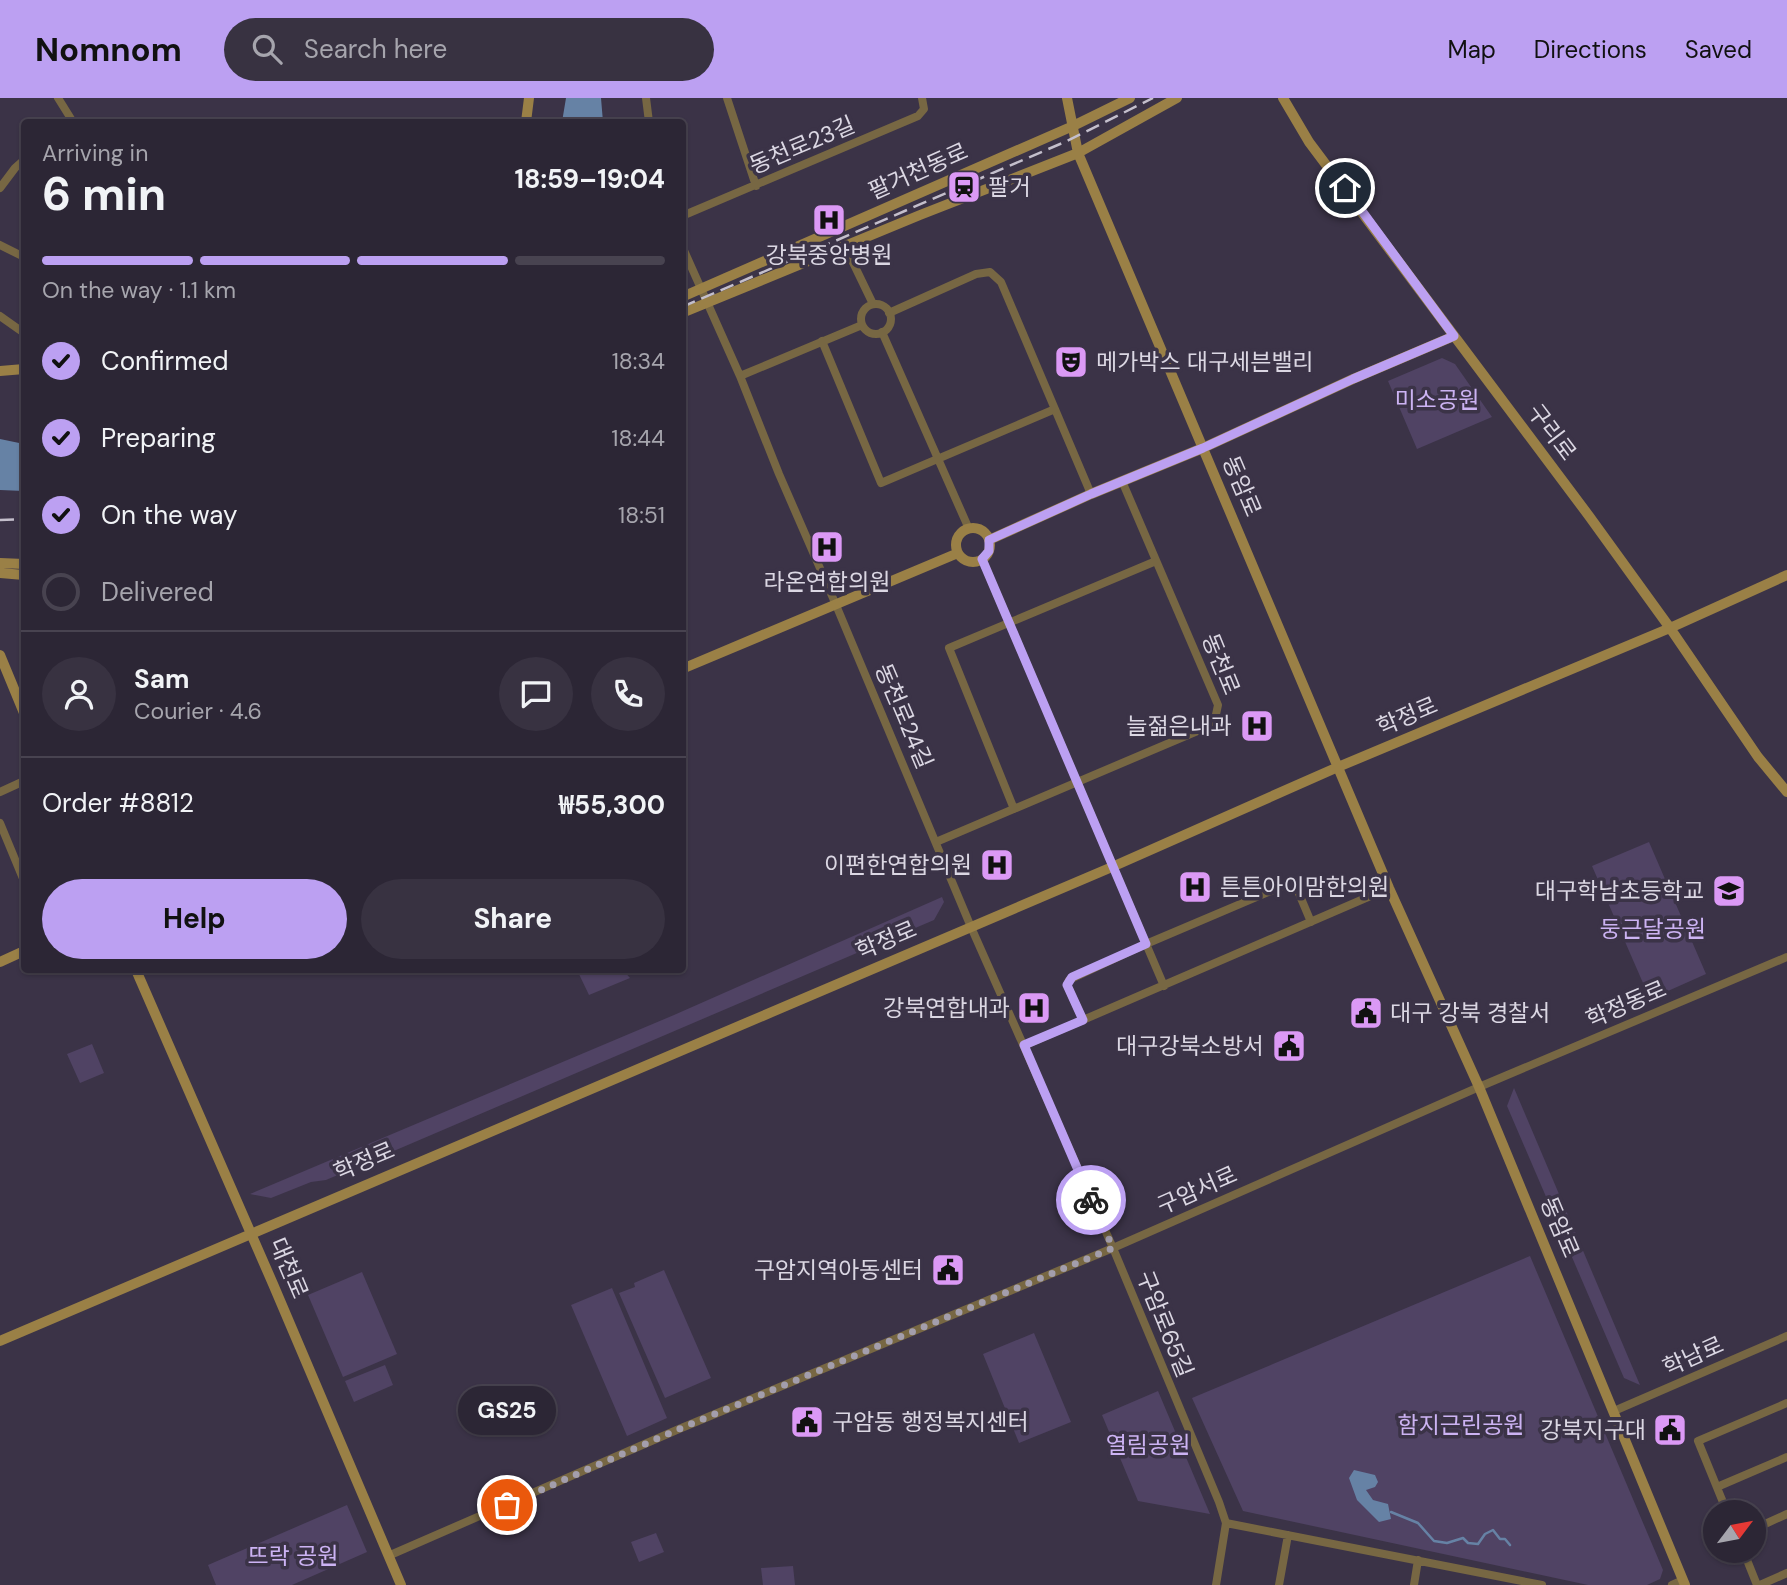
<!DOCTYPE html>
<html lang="en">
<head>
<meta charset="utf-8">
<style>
  body { margin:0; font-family:"DM Sans","Noto Sans KR",sans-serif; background:#383241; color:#f1f3f6; height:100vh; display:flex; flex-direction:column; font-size:26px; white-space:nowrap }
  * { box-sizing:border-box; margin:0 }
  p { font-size:23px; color:#a6a5ad }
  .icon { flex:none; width:38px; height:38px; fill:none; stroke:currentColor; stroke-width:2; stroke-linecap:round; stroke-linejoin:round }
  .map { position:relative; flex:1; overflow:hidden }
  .panel { position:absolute; left:21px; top:21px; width:665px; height:854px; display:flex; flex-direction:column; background:#2c2635; border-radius:7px; box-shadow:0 2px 5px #0004,0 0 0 2px #484350 }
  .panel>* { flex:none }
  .needle { width:46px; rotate:58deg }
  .tools { position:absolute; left:1703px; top:1402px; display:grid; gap:14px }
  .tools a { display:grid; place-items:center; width:63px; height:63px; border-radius:50%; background:#2c2635; box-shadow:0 2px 5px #0004,0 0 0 2px #484350; font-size:35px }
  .pin { position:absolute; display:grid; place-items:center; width:60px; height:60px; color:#fff; margin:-30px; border:4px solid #fff; border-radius:50%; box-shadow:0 2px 7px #0007 }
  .courier { position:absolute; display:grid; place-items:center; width:70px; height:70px; margin:-35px; border:5px solid #bca0f2; border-radius:50%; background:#fff; color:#222; box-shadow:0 2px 9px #0007 }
  .bubble { position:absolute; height:49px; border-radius:24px; background:#2c2635; box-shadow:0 2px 5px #0004,0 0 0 2px #484350; font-size:23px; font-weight:700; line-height:49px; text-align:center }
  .head em { font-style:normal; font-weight:700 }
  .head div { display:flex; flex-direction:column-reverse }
  .head { display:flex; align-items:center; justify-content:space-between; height:119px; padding:0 21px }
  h1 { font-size:46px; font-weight:700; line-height:52px }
  .bar { display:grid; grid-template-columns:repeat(4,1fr); gap:10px 7px; align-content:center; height:84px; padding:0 21px }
  .bar i { height:9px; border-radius:5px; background:#484350 }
  .bar .active { background:#bca0f2 }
  .bar p { grid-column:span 4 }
  .line { display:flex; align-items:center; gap:18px; padding:0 21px; border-top:2px solid #484350 }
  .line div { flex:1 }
  .round { display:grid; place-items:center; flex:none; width:74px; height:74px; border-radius:37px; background:#383241 }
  ol { padding:0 21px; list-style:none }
  li { display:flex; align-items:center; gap:21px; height:77px }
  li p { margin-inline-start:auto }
  li .icon { padding:7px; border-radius:50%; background:#bca0f2; color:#111; stroke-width:4 }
  li:last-child { color:#a6a5ad }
  li i { width:38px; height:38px; border:4px solid #484350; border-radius:50% }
  .button { display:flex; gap:14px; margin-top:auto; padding:14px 21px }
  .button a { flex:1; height:80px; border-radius:42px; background:#bca0f2; color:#111; font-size:28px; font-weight:700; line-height:80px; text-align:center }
  .button a+a { background:#383241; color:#f1f3f6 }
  header { display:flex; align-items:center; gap:42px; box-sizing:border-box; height:98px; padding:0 35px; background:#bca0f2; color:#111 }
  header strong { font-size:33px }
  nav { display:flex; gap:38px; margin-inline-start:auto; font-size:24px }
  .search { width:490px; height:63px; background:#383241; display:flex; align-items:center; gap:18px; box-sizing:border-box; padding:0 24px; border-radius:38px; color:#a6a5ad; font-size:26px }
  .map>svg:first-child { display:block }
</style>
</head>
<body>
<header>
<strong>Nomnom</strong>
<div class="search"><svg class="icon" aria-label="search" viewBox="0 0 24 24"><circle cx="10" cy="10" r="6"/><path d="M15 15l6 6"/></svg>Search here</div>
<nav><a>Map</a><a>Directions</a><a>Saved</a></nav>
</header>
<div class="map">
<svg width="1787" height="1487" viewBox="0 0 1787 1487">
  <rect width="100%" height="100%" fill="#3b3347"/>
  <!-- green -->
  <path fill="#504364" d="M1442,260L1455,266L1492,319L1417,351L1388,283Z
    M1649,744L1706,876L1650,901L1592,768Z
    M942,799L944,804L934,822L326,1082L311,1084L271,1100L250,1096L674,917Z
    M577,872H623L630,880L589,897Z
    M92,946L104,975L80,985L67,956Z
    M1514,990L1640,1287L1624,1280L1507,1008Z
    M1530,1158L1663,1472L1660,1481L1647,1487H1588L1243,1413L1192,1300Z
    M664,1172L711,1280L665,1300L619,1195L635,1189L634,1185Z
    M362,1174L397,1256L343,1279L308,1197Z
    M612,1190L667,1320L627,1338L571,1207Z
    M1034,1235L1071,1324L1019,1345L983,1256Z
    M385,1267L393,1287L354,1304L345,1283Z
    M1158,1293L1210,1416L1138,1403L1102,1317Z
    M347,1407L367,1454L292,1487H216L208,1467Z
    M656,1435L664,1454L639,1464L631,1444Z
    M793,1468L795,1487H763L761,1470Z"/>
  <!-- water -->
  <path fill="#6682a5" d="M566,0H601L603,24H562Z
    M0,341L24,346V393L0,392Z
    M1354,1372L1375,1377L1378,1384L1375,1389L1366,1392L1373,1402L1388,1406L1391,1421L1379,1424L1357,1402L1349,1380Z"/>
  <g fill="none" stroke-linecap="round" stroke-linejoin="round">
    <!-- stream -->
    <path stroke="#6682a5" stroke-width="2.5" d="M1391,1414L1418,1425L1434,1443L1447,1445L1463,1440L1468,1445L1478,1446L1485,1436L1493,1432L1500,1441H1505L1510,1447"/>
    <!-- street -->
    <path stroke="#776743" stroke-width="8" d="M58,0L73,24
      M646,0L649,24
      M727,0L756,88
      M0,90L15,70L24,62
      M682,118L918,18L924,11L922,0
      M0,147L24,159
      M682,148L740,278L779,376L836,507L971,829L1113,1150L1219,1404L1226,1425L1216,1487
      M845,148L873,206
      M861 221a15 15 0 1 1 30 0a15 15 0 1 1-30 0Z
      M889,215L976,176L990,174L1001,184L1091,396
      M0,218L24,235
      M882,234L969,431
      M822,243L881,385L1055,311
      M740,278L862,227
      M982,461L1164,888
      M0,694L24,683
      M1014,711L949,550L1156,463
      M0,725L24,783
      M936,744L1214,626L1218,607L1122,383
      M1083,922L1067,887L1069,882L1146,846L1292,784L1295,786L1311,824
      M1025,947L1389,790
      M1614,1313L1787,1238
      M1717,1389L1787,1359
      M1727,1414L1698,1343L1787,1305
      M1226,1425L1542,1487
      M1754,1431L1787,1416
      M1743,1452L1757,1487
      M388,1458L679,1331L1113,1150L1479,989L1787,859
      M1279,1487L1288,1437
      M1414,1487L1418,1462
      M1672,1487L1683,1482
      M1760,1487L1787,1475"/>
    <!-- secondary -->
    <path stroke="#9a8046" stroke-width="10" d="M1067,0L1078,55L1389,790L1479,989L1685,1487
      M1283,0L1309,44L1589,418L1670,530L1758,659L1787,694
      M526,24L529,0
      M682,199L1073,28L1130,0
      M682,215L920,117L1078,55L1177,0
      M0,273L24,271
      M956 447a17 17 0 1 1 34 0a17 17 0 1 1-34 0Z
      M989,442L1091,396L1203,350L1353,281L1454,238
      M0,465L24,466
      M0,475L24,477
      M0,557L24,615
      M682,571L958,455
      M0,864L24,853
      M136,872L273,1186L401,1487
      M0,1243L1112,769L1338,669L1670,530L1787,477"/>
    <!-- rail -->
    <path stroke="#c4bfcc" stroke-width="2.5" stroke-dasharray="14 7" stroke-linecap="butt" d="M682,209L1067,43L1153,0
      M0,422L24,421"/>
  </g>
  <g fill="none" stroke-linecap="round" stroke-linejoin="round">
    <!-- done -->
    <path stroke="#a39eac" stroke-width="7" stroke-dasharray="0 12.6" d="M507,1407L679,1331L1113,1150L1091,1102"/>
    <!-- route -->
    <path stroke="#bca0f2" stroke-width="9" d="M1091,1102L1024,947L1083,922L1067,887L1072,879L1146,846L982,461L989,453V442L1091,396L1203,350L1353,281L1454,238L1345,90"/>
  </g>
  <!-- icons -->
  <defs>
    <symbol id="station-square" viewBox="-11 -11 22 22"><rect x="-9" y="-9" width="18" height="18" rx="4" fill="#db99f5" stroke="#3b3347"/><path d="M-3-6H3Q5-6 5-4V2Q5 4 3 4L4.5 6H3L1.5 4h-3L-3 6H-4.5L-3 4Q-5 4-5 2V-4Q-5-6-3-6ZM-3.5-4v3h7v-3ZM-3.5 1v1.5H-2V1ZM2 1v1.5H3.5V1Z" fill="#111"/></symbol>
    <symbol id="hospital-square" viewBox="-11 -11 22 22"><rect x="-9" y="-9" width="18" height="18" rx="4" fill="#db99f5" stroke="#3b3347"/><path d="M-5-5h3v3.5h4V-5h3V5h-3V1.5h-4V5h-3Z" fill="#111"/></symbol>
    <symbol id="theatre-square" viewBox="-11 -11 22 22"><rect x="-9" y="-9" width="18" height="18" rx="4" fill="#db99f5" stroke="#3b3347"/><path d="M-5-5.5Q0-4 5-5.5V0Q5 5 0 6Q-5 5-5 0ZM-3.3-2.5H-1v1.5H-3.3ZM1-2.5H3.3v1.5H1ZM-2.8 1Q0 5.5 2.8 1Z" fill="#111"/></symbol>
    <symbol id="school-square" viewBox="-11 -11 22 22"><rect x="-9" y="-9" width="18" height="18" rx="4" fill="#db99f5" stroke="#3b3347"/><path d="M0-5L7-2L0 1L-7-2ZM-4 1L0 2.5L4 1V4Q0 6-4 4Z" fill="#111"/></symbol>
    <symbol id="civic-square" viewBox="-11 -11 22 22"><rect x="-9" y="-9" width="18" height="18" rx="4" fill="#db99f5" stroke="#3b3347"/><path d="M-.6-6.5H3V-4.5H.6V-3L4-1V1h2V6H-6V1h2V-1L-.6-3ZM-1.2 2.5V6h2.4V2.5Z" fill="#111"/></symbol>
  </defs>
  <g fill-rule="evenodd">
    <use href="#station-square" x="945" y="70" width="38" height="38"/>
    <use href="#hospital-square" x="810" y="103" width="38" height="38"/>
    <use href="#theatre-square" x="1052" y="245" width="38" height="38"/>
    <use href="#hospital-square" x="808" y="430" width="38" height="38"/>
    <use href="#hospital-square" x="1238" y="609" width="38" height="38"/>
    <use href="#hospital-square" x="978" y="748" width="38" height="38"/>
    <use href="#hospital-square" x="1176" y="770" width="38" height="38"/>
    <use href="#school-square" x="1710" y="774" width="38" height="38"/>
    <use href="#hospital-square" x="1015" y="891" width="38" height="38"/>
    <use href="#civic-square" x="1347" y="896" width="38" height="38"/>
    <use href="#civic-square" x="1270" y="929" width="38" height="38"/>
    <use href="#civic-square" x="929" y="1153" width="38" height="38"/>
    <use href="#civic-square" x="788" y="1305" width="38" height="38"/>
    <use href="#civic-square" x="1651" y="1313" width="38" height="38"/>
  </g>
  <g text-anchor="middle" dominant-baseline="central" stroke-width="7" stroke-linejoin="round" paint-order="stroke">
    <!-- street labels -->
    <g font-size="23" fill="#dbd7e3" stroke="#3b3347">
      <text transform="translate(802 47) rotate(-23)">동천로23길</text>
      <text transform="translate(918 73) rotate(-24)">팔거천동로</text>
      <text transform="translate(1552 334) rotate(53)">구리로</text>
      <text transform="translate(1242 388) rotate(67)">동암로</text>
      <text transform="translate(1221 566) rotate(68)">동천로</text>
      <text transform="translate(904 618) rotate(67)">동천로24길</text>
      <text transform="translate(1407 618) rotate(-23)">학정로</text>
      <text transform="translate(886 842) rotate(-23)">학정로</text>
      <text transform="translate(1626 906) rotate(-23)">학정동로</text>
      <text transform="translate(364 1063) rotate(-23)">학정로</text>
      <text transform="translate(1197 1092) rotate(-24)">구암서로</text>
      <text transform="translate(1560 1129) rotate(67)">동암로</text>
      <text transform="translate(289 1170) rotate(67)">대천로</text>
      <text transform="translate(1165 1226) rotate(68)">구암로65길</text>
      <text transform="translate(1693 1258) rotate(-24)">학남로</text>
    </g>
    <!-- poi labels -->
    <g font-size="23" fill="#dbd7e3" stroke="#3b3347" text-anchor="end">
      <text x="988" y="89" text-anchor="start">팔거</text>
      <text x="829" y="157" text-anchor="middle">강북중앙병원</text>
      <text x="1096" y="264" text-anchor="start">메가박스 대구세븐밸리</text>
      <text x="827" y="484" text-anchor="middle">라온연합의원</text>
      <text x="1232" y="628">늘젊은내과</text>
      <text x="972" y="767">이편한연합의원</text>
      <text x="1220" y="789" text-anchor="start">튼튼아이맘한의원</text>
      <text x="1704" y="793">대구학남초등학교</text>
      <text x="1010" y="910">강북연합내과</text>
      <text x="1390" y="915" text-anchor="start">대구 강북 경찰서</text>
      <text x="1264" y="948">대구강북소방서</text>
      <text x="923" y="1172">구암지역아동센터</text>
      <text x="832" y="1324" text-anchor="start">구암동 행정복지센터</text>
      <text x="1646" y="1332">강북지구대</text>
    </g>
    <!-- park labels -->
    <g font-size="23" fill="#ccb3f3" stroke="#3b3347">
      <text x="1437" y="302">미소공원</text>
      <text x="1653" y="831">둥근달공원</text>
      <text x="1461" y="1327">함지근린공원</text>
      <text x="1148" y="1347">열림공원</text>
      <text x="293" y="1458">뜨락 공원</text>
    </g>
  </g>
</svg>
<div class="tools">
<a><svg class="needle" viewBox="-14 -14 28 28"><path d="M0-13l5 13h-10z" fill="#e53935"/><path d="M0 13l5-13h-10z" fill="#a6a5ad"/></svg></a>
</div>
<div class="pin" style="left:507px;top:1407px;background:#ea580c"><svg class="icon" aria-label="bag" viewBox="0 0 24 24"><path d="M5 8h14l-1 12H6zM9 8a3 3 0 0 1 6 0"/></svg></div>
<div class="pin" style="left:1345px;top:90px;background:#1f2937"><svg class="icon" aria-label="home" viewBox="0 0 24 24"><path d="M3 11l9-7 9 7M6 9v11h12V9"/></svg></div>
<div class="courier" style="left:1091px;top:1102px"><svg class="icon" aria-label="bike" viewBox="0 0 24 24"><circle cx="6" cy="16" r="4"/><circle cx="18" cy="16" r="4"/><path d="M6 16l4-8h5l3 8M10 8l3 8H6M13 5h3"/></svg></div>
<div class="bubble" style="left:458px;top:1288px;width:98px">GS25</div>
<section class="panel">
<div class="head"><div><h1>6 min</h1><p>Arriving in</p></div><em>18:59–19:04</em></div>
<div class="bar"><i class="active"></i><i class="active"></i><i class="active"></i><i></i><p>On the way · 1.1 km</p></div>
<ol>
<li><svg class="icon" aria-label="check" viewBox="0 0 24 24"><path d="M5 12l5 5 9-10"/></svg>Confirmed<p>18:34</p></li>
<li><svg class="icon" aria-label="check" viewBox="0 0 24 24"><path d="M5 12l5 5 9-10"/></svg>Preparing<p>18:44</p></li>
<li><svg class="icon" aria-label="check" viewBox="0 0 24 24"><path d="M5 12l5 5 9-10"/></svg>On the way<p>18:51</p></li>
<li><i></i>Delivered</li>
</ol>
<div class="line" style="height:126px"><a class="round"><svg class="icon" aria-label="person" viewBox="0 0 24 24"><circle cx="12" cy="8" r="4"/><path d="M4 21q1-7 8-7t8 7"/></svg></a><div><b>Sam</b><p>Courier · 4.6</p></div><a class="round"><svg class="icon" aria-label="chat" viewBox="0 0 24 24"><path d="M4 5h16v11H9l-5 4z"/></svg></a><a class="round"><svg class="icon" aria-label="phone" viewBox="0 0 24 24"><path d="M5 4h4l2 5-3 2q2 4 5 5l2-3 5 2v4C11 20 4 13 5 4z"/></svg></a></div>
<div class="line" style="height:91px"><div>Order #8812</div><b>₩55,300</b></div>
<div class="button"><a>Help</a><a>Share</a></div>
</section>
</div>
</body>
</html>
